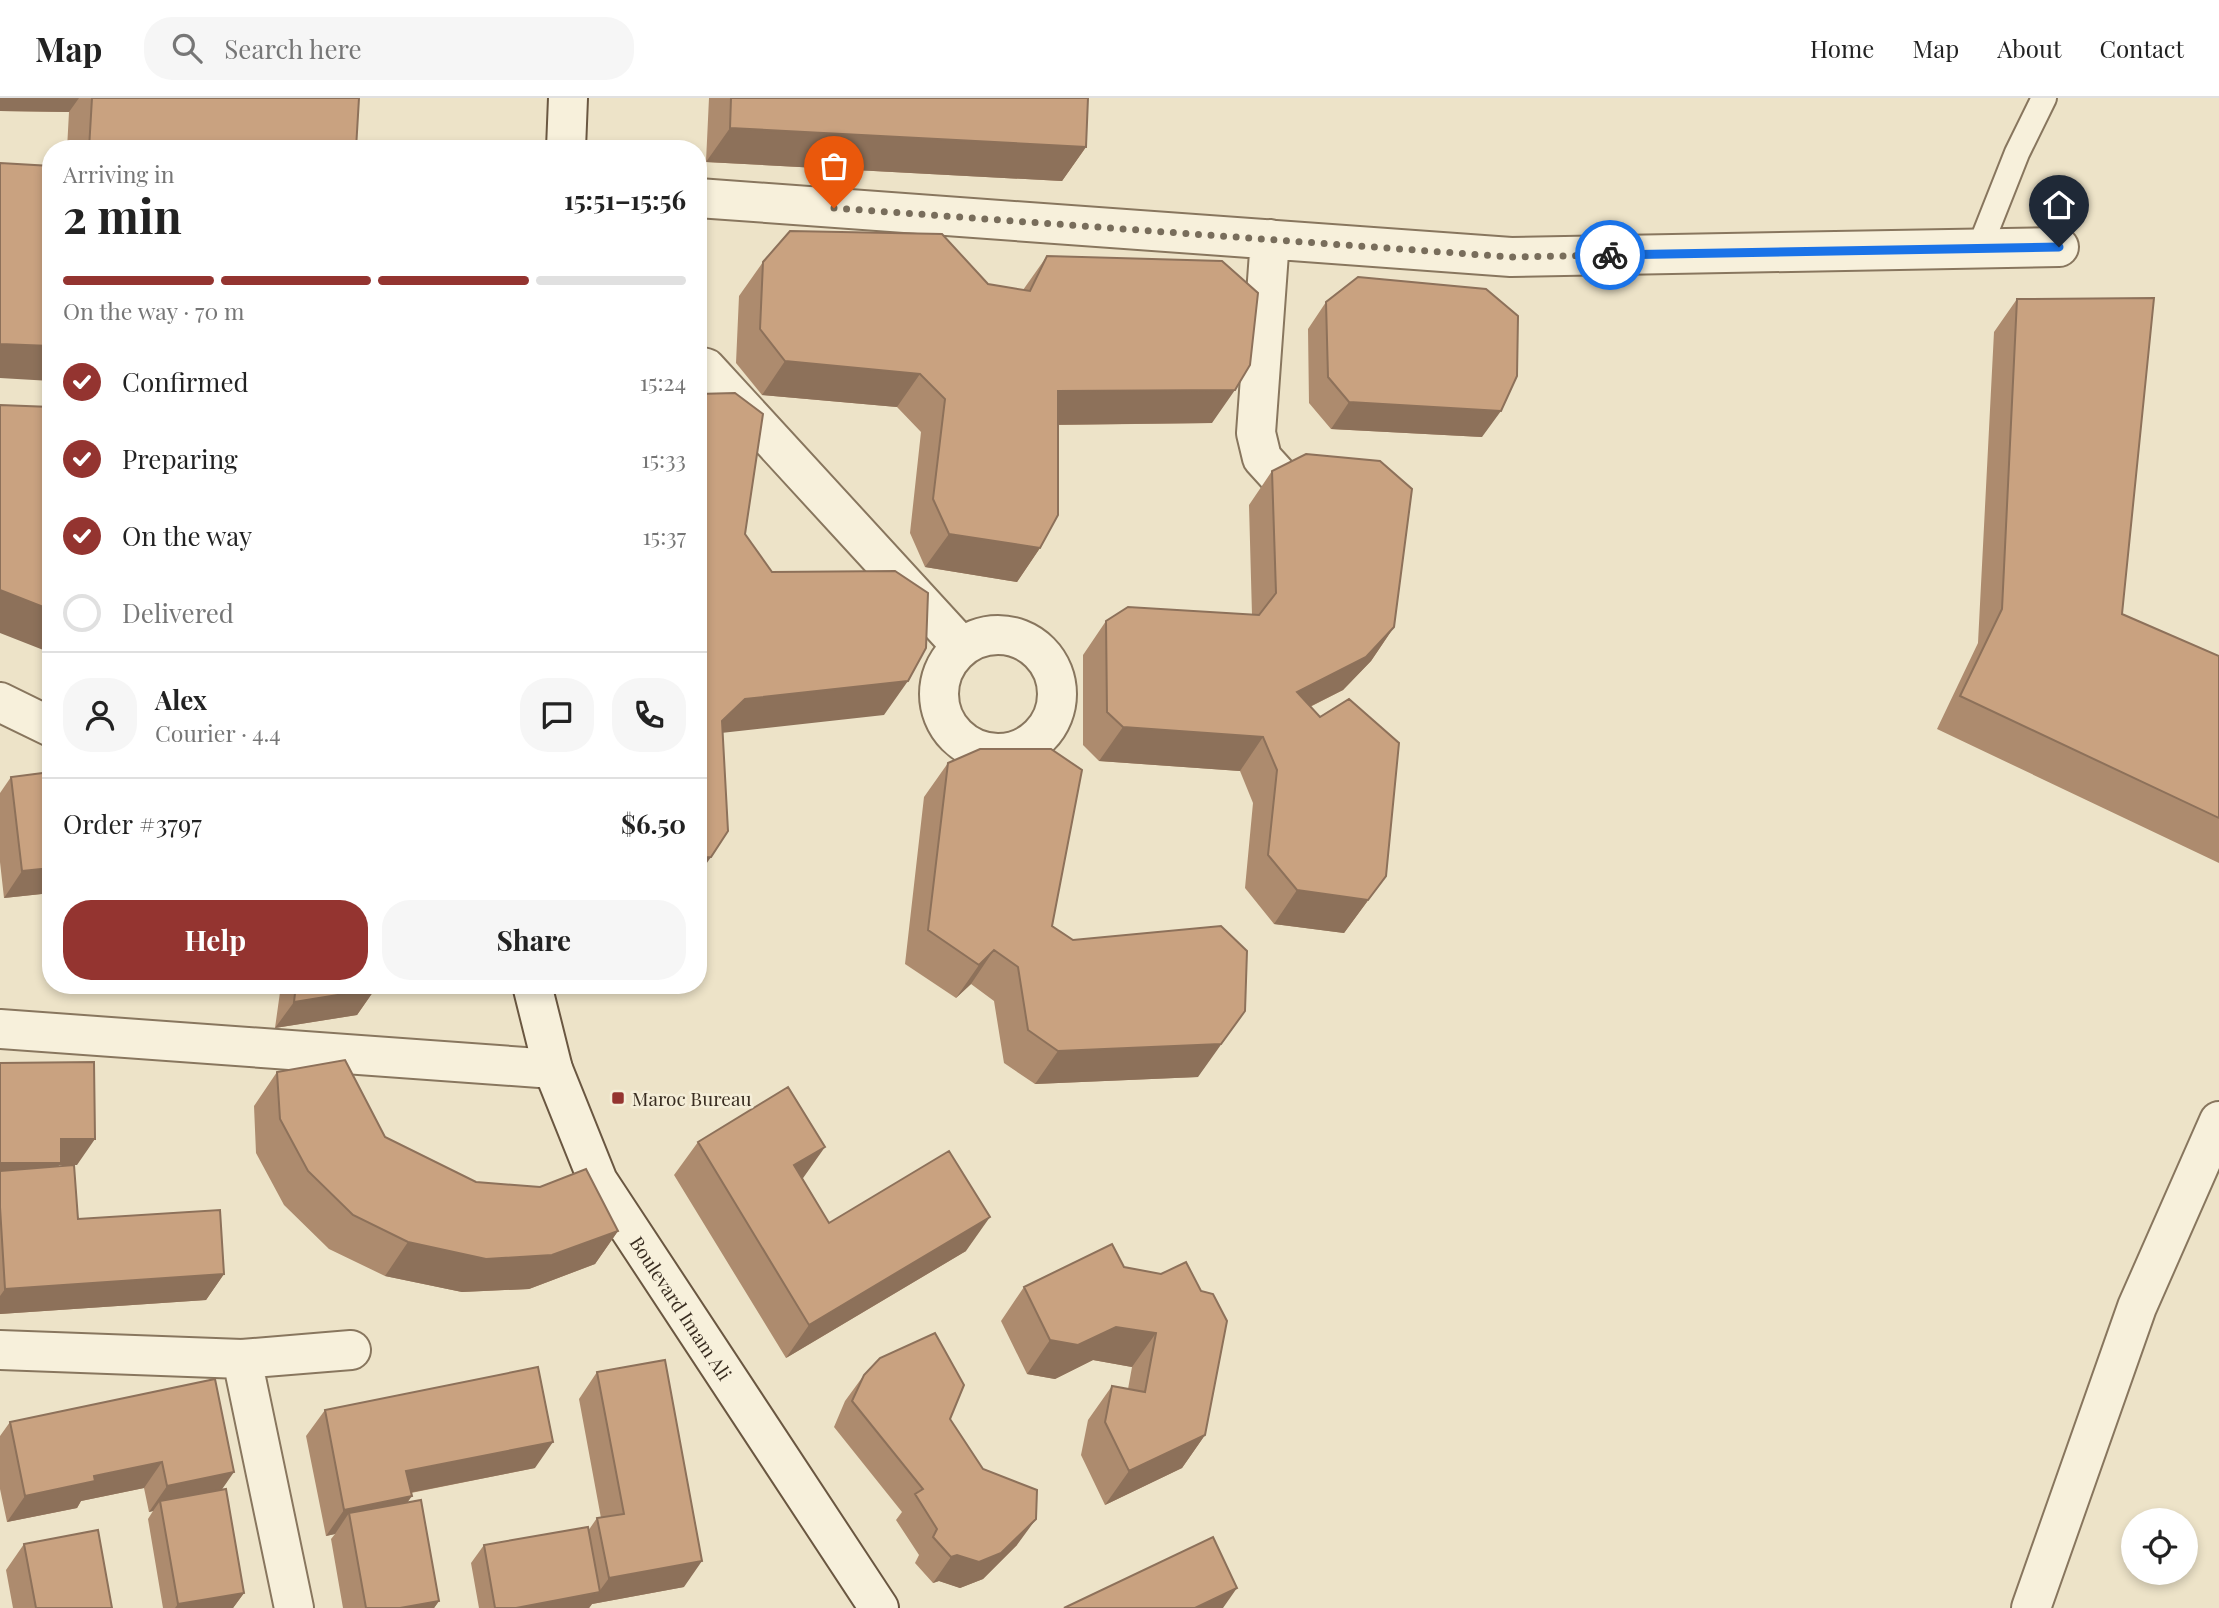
<!DOCTYPE html>
<html lang="en">
<head>
<meta charset="utf-8">
<style>
  body { margin:0; font-family:"Playfair Display",serif; background:#f6f6f6; color:#222; height:100vh; display:flex; flex-direction:column; font-size:26px; white-space:nowrap }
  * { box-sizing:border-box; margin:0 }
  p { font-size:23px; color:#767676 }
  .icon { flex:none; width:38px; height:38px; fill:none; stroke:currentColor; stroke-width:2; stroke-linecap:round; stroke-linejoin:round }
  .map { position:relative; flex:1; overflow:hidden }
  .drawer { position:absolute; left:42px; top:42px; width:665px; height:854px; display:flex; flex-direction:column; background:#fff; border-radius:28px; box-shadow:0 4px 10px #0003 }
  .drawer>* { flex:none }
  .tools { position:absolute; left:2121px; top:1410px; display:grid; gap:14px }
  .tools a { display:grid; place-items:center; width:77px; height:77px; border-radius:50%; background:#fff; box-shadow:0 4px 10px #0003; font-size:35px }
  .pin { position:absolute; display:grid; place-items:center; width:60px; height:60px; color:#fff; margin:-72px -30px; border-radius:50% 50% 50% 0; rotate:-45deg; box-shadow:0 0 7px #0007 }
  .pin .icon { rotate:45deg }
  .courier { position:absolute; display:grid; place-items:center; width:70px; height:70px; margin:-35px; border:5px solid #1a73e8; border-radius:50%; background:#fff; color:#222; box-shadow:0 2px 9px #0007 }
  .summary em { font-style:normal; font-weight:700 }
  .summary div { display:flex; flex-direction:column-reverse }
  .summary { display:flex; align-items:center; justify-content:space-between; height:119px; padding:0 21px }
  h1 { font-size:46px; font-weight:700; line-height:52px }
  .bar { display:grid; grid-template-columns:repeat(4,1fr); gap:10px 7px; align-content:center; height:84px; padding:0 21px }
  .bar i { height:9px; border-radius:5px; background:#e0e0e0 }
  .bar .on { background:#943430 }
  .bar p { grid-column:span 4 }
  .line { display:flex; align-items:center; gap:18px; padding:0 21px; border-top:2px solid #e0e0e0 }
  .line div { flex:1 }
  .round { display:grid; place-items:center; flex:none; width:74px; height:74px; border-radius:28px; background:#f6f6f6 }
  ol { padding:0 21px; list-style:none }
  li { display:flex; align-items:center; gap:21px; height:77px }
  li p { margin-inline-start:auto }
  li .icon { padding:7px; border-radius:50%; background:#943430; color:#fff; stroke-width:4 }
  li:last-child { color:#767676 }
  li i { width:38px; height:38px; border:4px solid #e0e0e0; border-radius:50% }
  .cta { display:flex; gap:14px; margin-top:auto; padding:14px 21px }
  .cta a { flex:1; height:80px; border-radius:28px; background:#943430; color:#fff; font-size:28px; font-weight:700; line-height:80px; text-align:center }
  .cta a+a { background:#f6f6f6; color:#222 }
  header { display:flex; align-items:center; gap:42px; box-sizing:border-box; height:98px; padding:0 35px; background:#fff; border-bottom:2px solid #e0e0e0 }
  header strong { font-size:33px }
  nav { display:flex; gap:38px; margin-inline-start:auto; font-size:24px }
  .search { width:490px; height:63px; background:#f6f6f6; display:flex; align-items:center; gap:18px; box-sizing:border-box; padding:0 24px; border-radius:28px; color:#767676; font-size:26px }
  .map>svg:first-child { display:block }
</style>
</head>
<body>
<header>
<strong>Map</strong>
<div class="search"><svg class="icon" aria-label="search" viewBox="0 0 24 24"><circle cx="10" cy="10" r="6"/><path d="M15 15l6 6"/></svg>Search here</div>
<nav><a>Home</a><a>Map</a><a>About</a><a>Contact</a></nav>
</header>
<div class="map">
<svg width="2219" height="1510" viewBox="0 0 2219 1510">
  <rect width="100%" height="100%" fill="#ede3c8"/>
  <g fill="none" stroke-linecap="round" stroke-linejoin="round">
    <defs>
      <path id="lane" d="M1979,151L2017,55L2044,0"/>
      <path id="street" d="M698,100L1511,159L2059,149
        M1270,141L1256,335L1262,360L1282,382
        M698,268L706,270L962,549
        M939 596a59 59 0 1 1 118 0a59 59 0 1 1-118 0Z
        M0,604L51,629
        M0,931L553,971
        M0,1252L242,1261L351,1252
        M242,1261L294,1510
        M2031,1510L2137,1209L2219,1023"/>
      <g id="secondary">
        <path d="M566,51L568,0"/>
        <path id="s1" d="M532,887L553,971L598,1083L879,1510"/>
      </g>
    </defs>
    <!-- lane casing -->
    <use href="#lane" stroke="#88765e" stroke-width="28"/>
    <!-- street casing -->
    <use href="#street" stroke="#88765e" stroke-width="42"/>
    <!-- secondary casing -->
    <use href="#secondary" stroke="#6a5741" stroke-width="42"/>
    <!-- lane -->
    <use href="#lane" stroke="#f7f0db" stroke-width="24"/>
    <!-- street -->
    <use href="#street" stroke="#f7f0db" stroke-width="38"/>
    <!-- secondary -->
    <use href="#secondary" stroke="#f7f0db" stroke-width="38"/>
  </g>
  <!-- wall -->
  <path fill="#ad8b6e" d="M0,0H359L356,51H67L69,14L0,13Z
    M709,0H1088L1086,49L1062,83L706,64Z
    M1047,158L1212,325L1058,327L1040,450L1017,484L925,469L910,435L921,334L897,309L762,297L736,265L739,198L763,164L988,186L1023,192Z
    M2017,201L2122,516L2219,558V765L1937,631L1978,545L1994,234Z
    M1326,204L1482,339L1331,331L1309,305L1308,231Z
    M1272,373L1394,529L1371,563L1343,592L1310,609L1386,778L1344,835L1274,826L1245,790L1253,705L1240,673L1099,663L1083,647V557L1106,523L1252,517L1249,407Z
    M948,665L1052,828L1198,979L1035,986L1004,965L994,903L971,886L956,900L905,866L924,699Z
    M51,674V795L4,800L0,764V695L11,679Z
    M281,887H378L357,917L275,930Z
    M0,965L77,1067H59L58,1069L78,1121L224,1176L206,1202L0,1216Z
    M277,974L385,1039L476,1084L618,1133L595,1166L529,1191L462,1194L385,1178L329,1151L284,1107L256,1055L254,1008Z
    M698,1044L803,1081L829,1125L966,1153L786,1260L674,1077Z
    M1112,1146L1205,1337L1182,1370L1105,1407L1081,1357L1088,1322L1112,1288L1128,1291L1132,1269L1093,1262L1055,1281L1027,1276L1001,1223L1024,1189Z
    M597,1274L684,1489L592,1506L589,1510H479L471,1465L484,1447L588,1433L597,1420H601L579,1301Z
    M864,1277L950,1321L1017,1447L983,1481L960,1490L939,1483L933,1485L915,1465L919,1457L896,1422L902,1414L834,1329L845,1303Z
    M215,1281L221,1392L244,1495L233,1510H163L148,1421L153,1413L149,1414L144,1390L81,1403L77,1410L7,1424L0,1391V1338L10,1324Z
    M325,1312L535,1370L411,1395L407,1405L439,1503L434,1510H343L331,1441L335,1436L326,1438L306,1338Z
    M24,1446L112,1510H13L6,1472Z"/>
  <!-- shaded-wall -->
  <path fill="#8d715a" d="M0,0H79L69,14L0,13Z
    M730,30L1086,49L1062,83L706,64Z
    M0,246L51,248V283L0,280Z
    M785,263L920,276L897,309L762,297Z
    M1235,292L1212,325L1034,327L1058,293Z
    M1349,304L1501,313L1482,339L1331,331Z
    M949,436L1040,450L1017,484L925,469Z
    M0,492L51,512V555L0,535Z
    M1394,529L1371,563L1343,592L1273,627L1297,594Z
    M908,583L884,617L721,635L722,623L745,601Z
    M1123,629L1263,639L1240,673L1099,663Z
    M711,759L698,778V760Z
    M51,770V795L4,800L22,773Z
    M1386,778L1344,835L1274,826L1297,792Z
    M994,852L971,886L956,900L979,867Z
    M375,891L357,917L275,930L294,904Z
    M1245,913L1198,979L1035,986L1058,953Z
    M61,1041H95L77,1067H59L42,1091H0V1065Z
    M825,1049L801,1083L794,1067Z
    M990,1119L966,1153L786,1260L809,1227Z
    M618,1133L595,1166L529,1191L462,1194L385,1178L408,1144Z
    M224,1176L206,1202L0,1216V1198L5,1191Z
    M1116,1229L1156,1235L1132,1269L1093,1262L1055,1281L1027,1276L1050,1242Z
    M1205,1337L1182,1370L1105,1407L1129,1373Z
    M553,1344L535,1370L388,1399L406,1373Z
    M162,1364L144,1390L81,1403L77,1410L7,1424L25,1398L94,1378Z
    M234,1374L216,1400L160,1403L153,1413L149,1414L167,1388Z
    M412,1398L393,1425L349,1415L335,1436L326,1438L344,1412Z
    M1036,1421L1017,1447L983,1481L960,1490L939,1483L933,1485L951,1459Z
    M702,1463L684,1489L592,1506L589,1510H516L598,1495L609,1480Z
    M1237,1490L1223,1510H1195Z
    M244,1495L233,1510H175L178,1506Z
    M439,1503L434,1510H400Z"/>
  <!-- building -->
  <path fill="#c9a280" stroke="#8d715a" stroke-width="2" d="M92,0H359L356,51H89Z
    M731,0H1088L1086,49L730,30Z
    M0,65L51,68V248L0,246Z
    M790,133L942,136L988,186L1030,193L1047,158L1222,163L1258,195L1250,267L1235,292L1058,293V417L1040,450L949,436L933,401L945,301L920,276L785,263L760,231L763,164Z
    M1358,179L1486,191L1518,218L1517,278L1501,313L1349,304L1328,279L1326,204Z
    M2154,200L2122,516L2219,558V720L1960,598L2002,511L2017,201Z
    M735,295L763,316L745,436L772,474L895,473L928,495L926,550L908,583L745,601L722,623L728,733L711,759L698,760V296Z
    M0,307L51,309V512L0,492Z
    M1306,356L1380,363L1412,391L1394,529L1366,559L1297,594L1320,619L1349,601L1399,645L1386,778L1368,802L1297,792L1268,757L1277,672L1263,639L1123,629L1107,614L1106,523L1128,509L1259,517L1276,495L1272,373Z
    M980,651H1051L1082,672L1052,828L1073,842L1221,828L1247,853L1245,913L1221,946L1058,953L1028,932L1018,869L994,852L979,867L928,832L948,665Z
    M51,674V770L22,773L11,679Z
    M296,887H378L375,891L294,904Z
    M345,962L385,1039L476,1084L540,1089L586,1071L618,1133L552,1157L486,1161L408,1144L353,1117L308,1073L280,1021L277,974Z
    M94,964L95,1041H61V1065H0V965Z
    M788,989L825,1049L794,1067L829,1125L949,1053L990,1119L809,1227L698,1044Z
    M74,1067L78,1121L220,1112L224,1176L5,1191L0,1109V1073Z
    M1112,1146L1124,1169L1161,1176L1186,1164L1201,1193L1213,1196L1227,1223L1205,1337L1129,1373L1105,1324L1112,1288L1145,1294L1156,1235L1116,1229L1078,1247L1050,1242L1024,1189Z
    M935,1235L964,1287L950,1321L983,1371L1037,1392L1036,1421L1001,1455L979,1464L957,1457L951,1459L933,1439L937,1431L915,1396L923,1391L852,1303L864,1277L880,1260Z
    M665,1262L702,1463L609,1480L597,1420L624,1416L597,1274Z
    M538,1269L553,1344L406,1373L412,1398L344,1412L325,1312Z
    M215,1281L234,1374L167,1388L162,1364L94,1378L95,1383L25,1398L10,1324Z
    M226,1391L244,1495L178,1506L160,1403Z
    M421,1402L439,1503L400,1510H366L349,1415Z
    M588,1429L600,1494L516,1510H495L484,1447Z
    M98,1432L112,1510H36L24,1446Z
    M1213,1439L1237,1490L1195,1510H1064Z"/>
  <g fill="none" stroke-linecap="round" stroke-linejoin="round">
    <!-- done -->
    <path stroke="#786d5b" stroke-width="7" stroke-dasharray="0 12.6" d="M834,110L1511,159L1610,157"/>
    <!-- route -->
    <path stroke="#1a73e8" stroke-width="9" d="M1610,157L2059,149"/>
  </g>
  <!-- markers -->
  <rect fill="#943430" stroke="#f4edd7" stroke-width="2.5" x="611" y="993" width="14" height="14" rx="3.5"/>
  <g text-anchor="middle" dominant-baseline="central" stroke-width="5" stroke-linejoin="round" paint-order="stroke">
    <!-- poi labels -->
    <g font-size="19" fill="#392d21" stroke="#f4edd7" text-anchor="start">
      <text x="632" y="1000">Maroc Bureau</text>
    </g>
    <!-- street labels -->
    <g font-size="19" fill="#392d21" stroke="#f4edd7">
      <text stroke="none"><textPath href="#s1" startOffset="359">Boulevard Imam Ali</textPath></text>
    </g>
  </g>
</svg>
<div class="tools">
<a><svg class="icon" aria-label="locate" viewBox="0 0 24 24"><circle cx="12" cy="12" r="6"/><path d="M12 2v4M12 18v4M2 12h4M18 12h4"/></svg></a>
</div>
<div class="pin" style="left:834px;top:110px;background:#ea580c"><svg class="icon" aria-label="bag" viewBox="0 0 24 24"><path d="M5 8h14l-1 12H6zM9 8a3 3 0 0 1 6 0"/></svg></div>
<div class="pin" style="left:2059px;top:149px;background:#1f2937"><svg class="icon" aria-label="home" viewBox="0 0 24 24"><path d="M3 11l9-7 9 7M6 9v11h12V9"/></svg></div>
<div class="courier" style="left:1610px;top:157px"><svg class="icon" aria-label="bike" viewBox="0 0 24 24"><circle cx="6" cy="16" r="4"/><circle cx="18" cy="16" r="4"/><path d="M6 16l4-8h5l3 8M10 8l3 8H6M13 5h3"/></svg></div>
<section class="drawer">
<div class="summary"><div><h1>2 min</h1><p>Arriving in</p></div><em>15:51–15:56</em></div>
<div class="bar"><i class="on"></i><i class="on"></i><i class="on"></i><i></i><p>On the way · 70 m</p></div>
<ol>
<li><svg class="icon" aria-label="check" viewBox="0 0 24 24"><path d="M5 12l5 5 9-10"/></svg>Confirmed<p>15:24</p></li>
<li><svg class="icon" aria-label="check" viewBox="0 0 24 24"><path d="M5 12l5 5 9-10"/></svg>Preparing<p>15:33</p></li>
<li><svg class="icon" aria-label="check" viewBox="0 0 24 24"><path d="M5 12l5 5 9-10"/></svg>On the way<p>15:37</p></li>
<li><i></i>Delivered</li>
</ol>
<div class="line" style="height:126px"><a class="round"><svg class="icon" aria-label="person" viewBox="0 0 24 24"><circle cx="12" cy="8" r="4"/><path d="M4 21q1-7 8-7t8 7"/></svg></a><div><b>Alex</b><p>Courier · 4.4</p></div><a class="round"><svg class="icon" aria-label="chat" viewBox="0 0 24 24"><path d="M4 5h16v11H9l-5 4z"/></svg></a><a class="round"><svg class="icon" aria-label="phone" viewBox="0 0 24 24"><path d="M5 4h4l2 5-3 2q2 4 5 5l2-3 5 2v4C11 20 4 13 5 4z"/></svg></a></div>
<div class="line" style="height:91px"><div>Order #3797</div><b>$6.50</b></div>
<div class="cta"><a>Help</a><a>Share</a></div>
</section>
</div>
</body>
</html>
